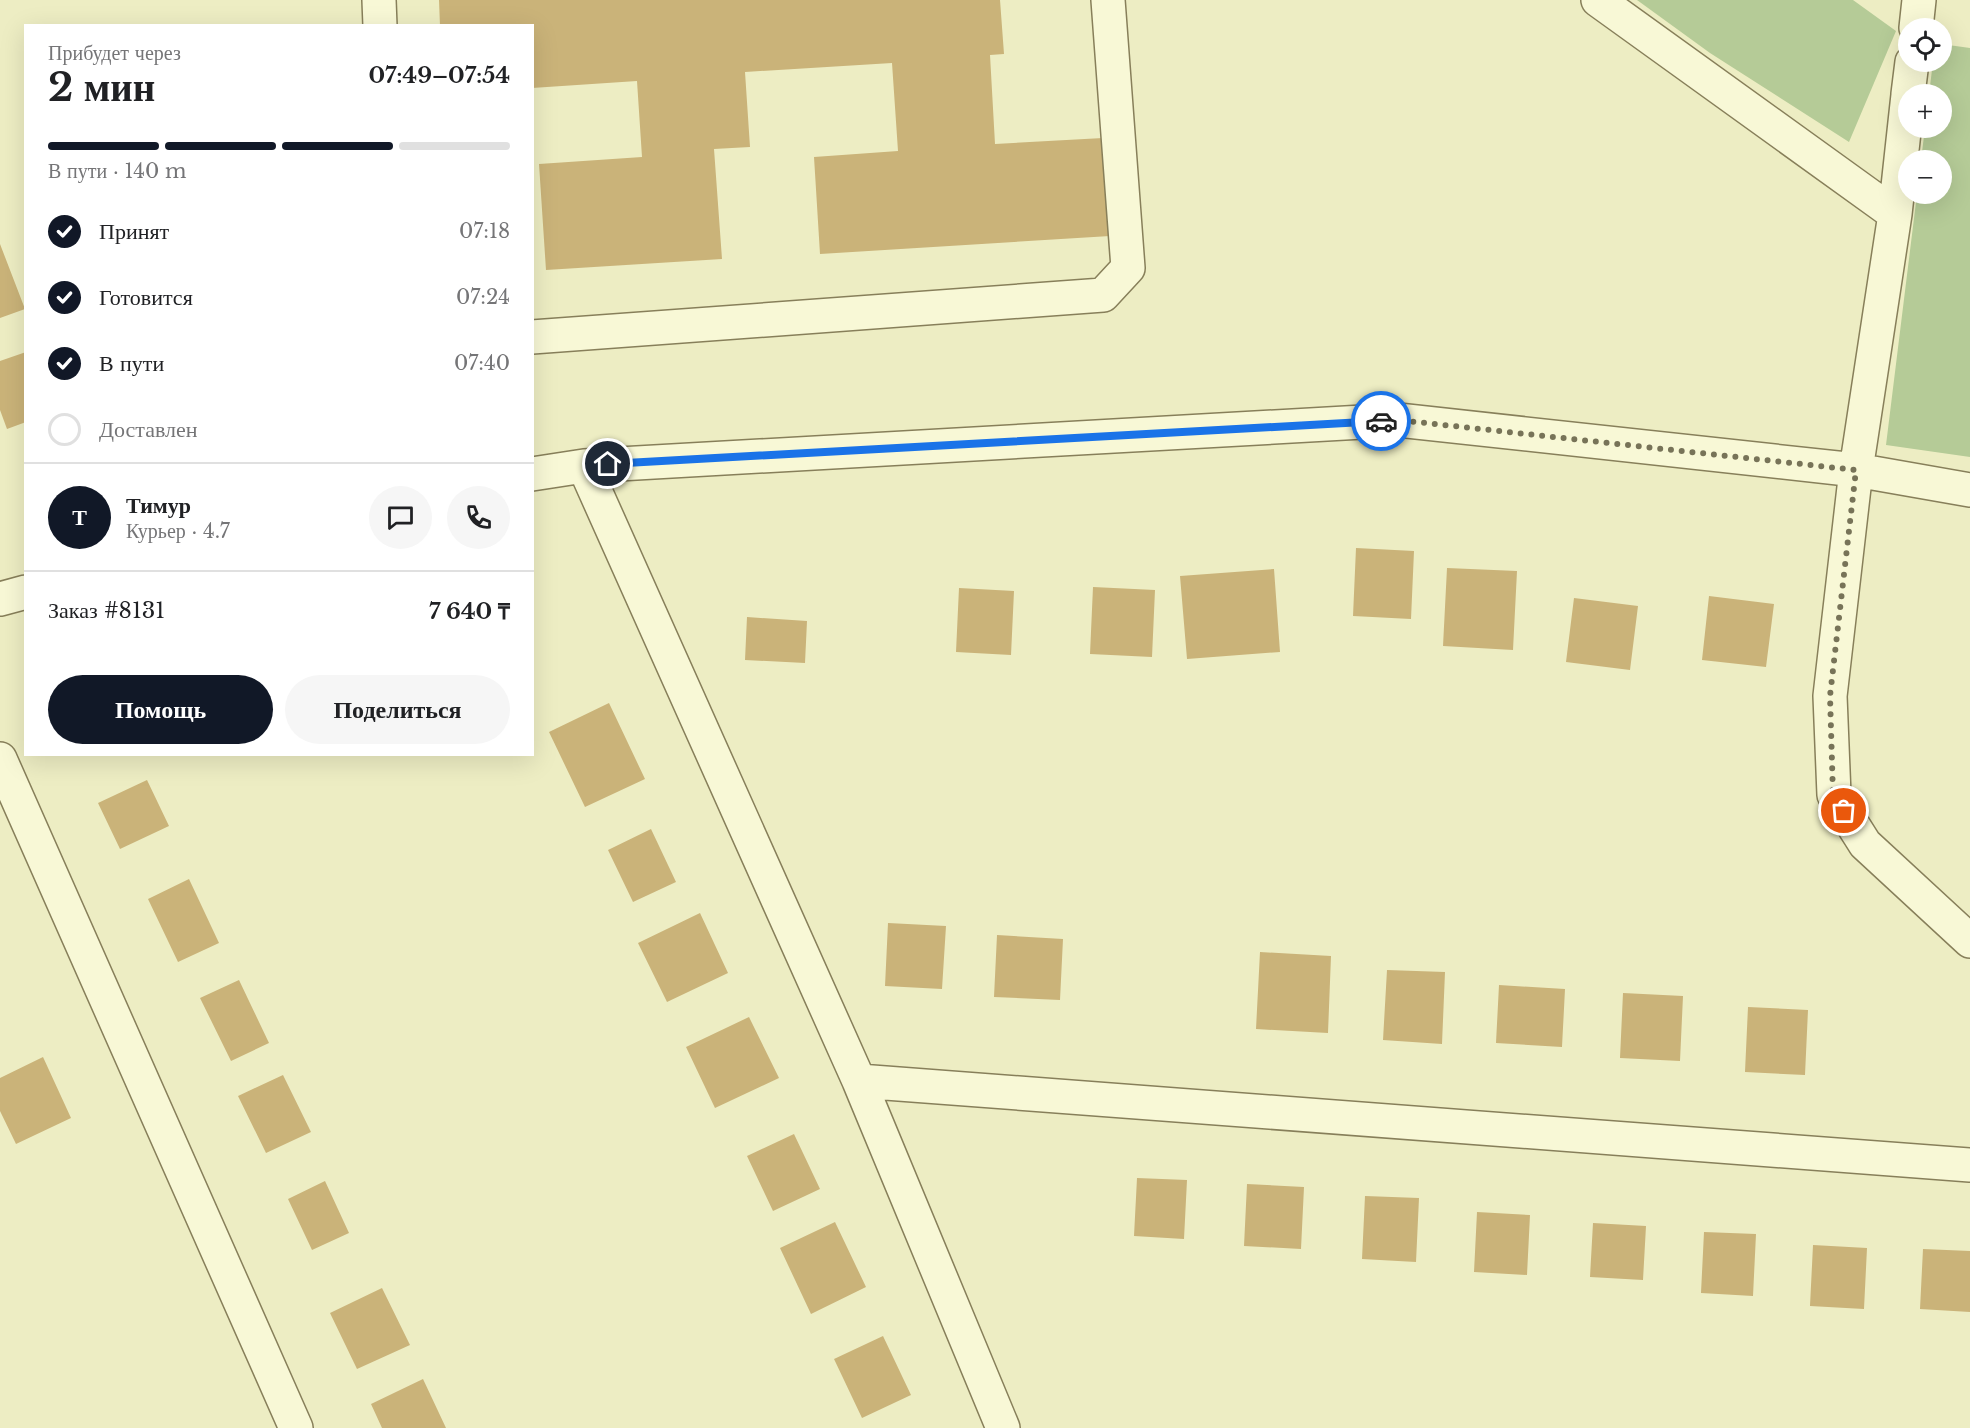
<!DOCTYPE html>
<html lang="ru">
<head>
<meta charset="utf-8">
<style>
  body { margin:0; font-family:"Libre Baskerville",serif; background:#f6f6f6; color:#202124; height:100vh; display:flex; flex-direction:column; font-size:22px; white-space:nowrap }
  * { box-sizing:border-box; margin:0 }
  p { font-size:20px; color:#757577 }
  .icon { flex:none; width:33px; height:33px; fill:none; stroke:currentColor; stroke-width:2; stroke-linecap:round; stroke-linejoin:round }
  .map { position:relative; flex:1; overflow:hidden }
  .details { position:absolute; left:24px; top:24px; width:510px; height:732px; display:flex; flex-direction:column; background:#fff; border-radius:0px; box-shadow:0 6px 24px #0002 }
  .details>* { flex:none }
  .tools { position:absolute; left:1898px; top:18px; display:grid; gap:12px }
  .tools a { display:grid; place-items:center; width:54px; height:54px; border-radius:50%; background:#fff; box-shadow:0 6px 24px #0002; font-size:30px }
  .pin { position:absolute; display:grid; place-items:center; width:51px; height:51px; color:#fff; margin:-26px; border:3px solid #fff; border-radius:50%; box-shadow:0 2px 6px #0007 }
  .courier { position:absolute; display:grid; place-items:center; width:60px; height:60px; margin:-30px; border:4px solid #1a73e8; border-radius:50%; background:#fff; color:#222; box-shadow:0 2px 8px #0007 }
  .overview em { font-style:normal; font-weight:800 }
  .overview div { display:flex; flex-direction:column-reverse }
  .overview { display:flex; align-items:center; justify-content:space-between; height:102px; padding:0 24px }
  h1 { font-size:39px; font-weight:800; line-height:45px }
  .bar { display:grid; grid-template-columns:repeat(4,1fr); gap:9px 6px; align-content:center; height:72px; padding:0 24px }
  .bar i { height:8px; border-radius:4px; background:#e0e0e0 }
  .bar .on { background:#111827 }
  .bar p { grid-column:span 4 }
  .line { display:flex; align-items:center; gap:15px; padding:0 24px; border-top:2px solid #e0e0e0 }
  .line div { flex:1 }
  .round { display:grid; place-items:center; flex:none; width:63px; height:63px; border-radius:32px; background:#f6f6f6 }
  ol { padding:0 24px; list-style:none }
  li { display:flex; align-items:center; gap:18px; height:66px }
  li p { margin-inline-start:auto }
  li .icon { padding:6px; border-radius:50%; background:#111827; color:#fff; stroke-width:4 }
  li:last-child { color:#757577 }
  li i { width:33px; height:33px; border:3px solid #e0e0e0; border-radius:50% }
  .action { display:flex; gap:12px; margin-top:auto; padding:12px 24px }
  .action a { flex:1; height:69px; border-radius:36px; background:#111827; color:#fff; font-size:24px; font-weight:800; line-height:69px; text-align:center }
  .action a+a { background:#f6f6f6; color:#202124 }
  .map>svg:first-child { display:block }
</style>
</head>
<body>
<div class="map">
<svg width="1970" height="1428" viewBox="0 0 1970 1428">
  <rect width="100%" height="100%" fill="#ededc3"/>
  <!-- green -->
  <path fill="#b5cb97" d="M1637,0H1853L1896,31L1849,142L1710,53Z
    M1941,44L1970,48V457L1886,445L1917,194H1941V160H1921L1925,128H1941V94H1929L1933,62H1941Z"/>
  <!-- building -->
  <path fill="#cab379" d="M439,0H1000L1004,54L990,55L995,144L1103,138L1110,236L820,254L814,157L898,151L892,63L745,72L750,147L714,149L722,259L546,270L539,164L642,157L637,81L532,88V26H440Z
    M0,244L25,309L0,318Z
    M26,352V422L7,429L0,410V361Z
    M1356,548L1414,551L1411,619L1353,616Z
    M1447,568L1517,571L1513,650L1443,646Z
    M1274,569L1280,652L1187,659L1180,576Z
    M1093,587L1155,590L1152,657L1090,654Z
    M959,588L1014,591L1011,655L956,652Z
    M1709,596L1774,604L1766,667L1702,660Z
    M1574,598L1638,606L1630,670L1566,662Z
    M747,617L807,621L805,663L745,660Z
    M609,703L645,779L585,807L549,732Z
    M147,780L169,826L120,849L98,803Z
    M651,829L676,882L633,902L608,850Z
    M189,879L219,943L178,962L148,899Z
    M700,913L728,973L667,1002L638,943Z
    M888,923L946,926L942,989L885,986Z
    M997,935L1063,939L1060,1000L994,997Z
    M1260,952L1331,956L1328,1033L1256,1029Z
    M1387,970L1445,972L1442,1044L1383,1040Z
    M239,980L269,1043L231,1061L200,998Z
    M1499,985L1565,989L1562,1047L1496,1043Z
    M1623,993L1683,996L1680,1061L1620,1058Z
    M1748,1007L1808,1010L1805,1075L1745,1072Z
    M749,1017L779,1078L715,1108L686,1047Z
    M43,1057L71,1118L16,1144L0,1111V1078Z
    M283,1075L311,1132L266,1153L238,1096Z
    M794,1134L820,1189L773,1211L747,1156Z
    M1137,1178L1187,1180L1184,1239L1134,1236Z
    M325,1181L349,1233L312,1250L288,1199Z
    M1247,1184L1304,1187L1301,1249L1244,1246Z
    M1365,1196L1419,1198L1416,1262L1362,1259Z
    M1477,1212L1530,1215L1527,1275L1474,1272Z
    M835,1222L866,1287L811,1314L780,1248Z
    M1593,1223L1646,1226L1643,1280L1590,1277Z
    M1704,1232L1756,1234L1753,1296L1701,1293Z
    M1813,1245L1867,1248L1864,1309L1810,1306Z
    M1923,1249L1970,1251V1312L1920,1309Z
    M382,1288L410,1345L357,1369L330,1313Z
    M883,1336L911,1395L862,1418L834,1359Z
    M423,1379L446,1428H382L371,1404Z"/>
  <g fill="none" stroke-linecap="round" stroke-linejoin="round">
    <defs>
      <path id="minor" d="M379,0L380,26
        M1598,0L1895,214
        M1916,28L1919,0
        M1908,94L1912,62
        M1908,95L1895,214L1856,470L1830,696L1834,795L1865,844L1970,941
        M532,337L1103,295L1128,268L1108,0
        M584,466L859,1081L1003,1428
        M532,474L584,466L1398,420L1856,470L1970,490
        M0,599L26,592
        M0,759L296,1428
        M859,1081L1970,1165"/>
    </defs>
    <!-- minor casing -->
    <use href="#minor" stroke="#877f5a" stroke-width="36"/>
    <!-- minor -->
    <use href="#minor" stroke="#f8f8d6" stroke-width="33"/>
  </g>
  <g fill="none" stroke-linecap="round" stroke-linejoin="round">
    <!-- done -->
    <path stroke="#777358" stroke-width="6" stroke-dasharray="0 10.8" d="M1381,421L1398,420L1856,470L1830,696L1833,795L1844,811"/>
    <!-- route -->
    <path stroke="#1a73e8" stroke-width="8" d="M608,464L1381,421"/>
  </g>
</svg>
<div class="tools">
<a><svg class="icon" aria-label="locate" viewBox="0 0 24 24"><circle cx="12" cy="12" r="6"/><path d="M12 2v4M12 18v4M2 12h4M18 12h4"/></svg></a>
<a>+</a>
<a>−</a>
</div>
<div class="pin" style="left:1844px;top:811px;background:#ea580c"><svg class="icon" aria-label="bag" viewBox="0 0 24 24"><path d="M5 8h14l-1 12H6zM9 8a3 3 0 0 1 6 0"/></svg></div>
<div class="pin" style="left:608px;top:464px;background:#1f2937"><svg class="icon" aria-label="home" viewBox="0 0 24 24"><path d="M3 11l9-7 9 7M6 9v11h12V9"/></svg></div>
<div class="courier" style="left:1381px;top:421px"><svg class="icon" aria-label="car" viewBox="0 0 24 24"><path d="M5 17H2v-5l4-1 3-4h7l3 4 3 1v5h-3M9 17h6M6 11h13"/><circle cx="7" cy="17" r="2"/><circle cx="17" cy="17" r="2"/></svg></div>
<section class="details">
<div class="overview"><div><h1>2 мин</h1><p>Прибудет через</p></div><em>07:49–07:54</em></div>
<div class="bar"><i class="on"></i><i class="on"></i><i class="on"></i><i></i><p>В пути · 140 m</p></div>
<ol>
<li><svg class="icon" aria-label="check" viewBox="0 0 24 24"><path d="M5 12l5 5 9-10"/></svg>Принят<p>07:18</p></li>
<li><svg class="icon" aria-label="check" viewBox="0 0 24 24"><path d="M5 12l5 5 9-10"/></svg>Готовится<p>07:24</p></li>
<li><svg class="icon" aria-label="check" viewBox="0 0 24 24"><path d="M5 12l5 5 9-10"/></svg>В пути<p>07:40</p></li>
<li><i></i>Доставлен</li>
</ol>
<div class="line" style="height:108px"><b class="round" style="background:#111827;color:#fff">Т</b><div><b>Тимур</b><p>Курьер · 4.7</p></div><a class="round"><svg class="icon" aria-label="chat" viewBox="0 0 24 24"><path d="M4 5h16v11H9l-5 4z"/></svg></a><a class="round"><svg class="icon" aria-label="phone" viewBox="0 0 24 24"><path d="M5 4h4l2 5-3 2q2 4 5 5l2-3 5 2v4C11 20 4 13 5 4z"/></svg></a></div>
<div class="line" style="height:78px"><div>Заказ #8131</div><b>7 640 ₸</b></div>
<div class="action"><a>Помощь</a><a>Поделиться</a></div>
</section>
</div>
</body>
</html>
